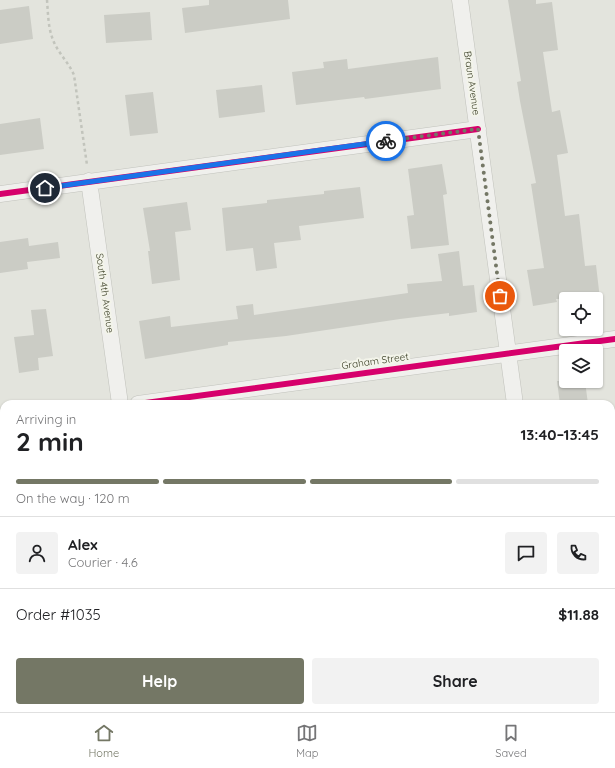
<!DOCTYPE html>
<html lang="en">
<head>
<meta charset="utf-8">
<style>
  body { margin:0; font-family:Quicksand,sans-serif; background:#f2f2f2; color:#202124; height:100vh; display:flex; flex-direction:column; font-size:15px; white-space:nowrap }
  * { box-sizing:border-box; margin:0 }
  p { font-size:13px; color:#757577 }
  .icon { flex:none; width:22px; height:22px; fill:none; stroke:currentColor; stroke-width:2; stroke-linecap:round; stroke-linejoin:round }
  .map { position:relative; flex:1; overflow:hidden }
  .sheet { position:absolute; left:0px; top:400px; width:615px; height:312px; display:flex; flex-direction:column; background:#fff; border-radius:12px 12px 0 0; box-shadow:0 1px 3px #0004 }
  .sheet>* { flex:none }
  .buttons { position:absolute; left:559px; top:292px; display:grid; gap:8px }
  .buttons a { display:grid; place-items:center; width:44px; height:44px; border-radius:4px; background:#fff; box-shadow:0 1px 3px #0004; font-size:20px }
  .pin { position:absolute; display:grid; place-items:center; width:34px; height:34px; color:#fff; margin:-17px; border:2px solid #fff; border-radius:50%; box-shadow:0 1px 4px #0007 }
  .courier { position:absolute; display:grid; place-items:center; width:40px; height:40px; margin:-20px; border:3px solid #1a73e8; border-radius:50%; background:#fff; color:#222; box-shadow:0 1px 5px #0007 }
  .head em { font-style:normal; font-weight:700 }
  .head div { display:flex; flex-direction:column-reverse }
  .head { display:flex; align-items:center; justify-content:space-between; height:68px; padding:0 16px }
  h1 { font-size:26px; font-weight:700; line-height:30px }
  .bar { display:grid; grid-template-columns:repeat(4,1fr); gap:6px 4px; align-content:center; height:48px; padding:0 16px }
  .bar i { height:5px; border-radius:3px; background:#e0e0e0 }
  .bar .current { background:#747765 }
  .bar p { grid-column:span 4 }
  .line { display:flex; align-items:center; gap:10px; padding:0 16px; border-top:1px solid #e0e0e0 }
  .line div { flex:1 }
  .round { display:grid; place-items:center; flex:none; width:42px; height:42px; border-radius:4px; background:#f2f2f2 }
  .action { display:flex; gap:8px; margin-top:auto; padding:8px 16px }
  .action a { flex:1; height:46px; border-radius:4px; background:#747765; color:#fff; font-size:16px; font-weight:700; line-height:46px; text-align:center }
  .action a+a { background:#f2f2f2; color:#202124 }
  .dock { display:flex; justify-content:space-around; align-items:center; height:56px; border-top:1px solid #e0e0e0; background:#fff; font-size:11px; color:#757577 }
  .dock a { display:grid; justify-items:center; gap:2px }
  .dock .current { color:#747765 }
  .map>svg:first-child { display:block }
</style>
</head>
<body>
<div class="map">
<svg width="615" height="712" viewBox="0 0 615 712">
  <rect width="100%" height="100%" fill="#e3e4dd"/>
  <!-- building -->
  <path fill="#cbccc5" d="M209,0H288L290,19L185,33L182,8L209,5Z
    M508,0H536V4L552,2L558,50L543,52L552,112L560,110L568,153L557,155L565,216L579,214L585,266L596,265L600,299H556L557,302L533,306L527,270L544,268L531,184L536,183L520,101L517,82L521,81Z
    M29,6L33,39L0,44V10Z
    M150,12L152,40L106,43L104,15Z
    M438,57L441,89L365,99L364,97L296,105L292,72L324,68L323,62L347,59L348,69Z
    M262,85L265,112L219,118L216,90Z
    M153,92L158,133L130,136L125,95Z
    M40,118L44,149L0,155V124Z
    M442,164L447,194L443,195L449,245L411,249L407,216L414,215L408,169Z
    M360,187L364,218L299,226L301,240L274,243L277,268L256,271L253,248L226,251L222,208L267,203V200L324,194V191Z
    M187,202L191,230L175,232L180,280L152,284L148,251H150L143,208Z
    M28,238L29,246L58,242L60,258L27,262L28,269L0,273V242Z
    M459,251L463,286L474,285L477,312L449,316V313L400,319L286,336L228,342V345L145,359L139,321L170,316L171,327L238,319L236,306L253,304L254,315L408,293L407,284L442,281L438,254Z
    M46,309L53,356L38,358L39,370L19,373L14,337L34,335L31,310Z
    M557,381H585L588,404H560Z"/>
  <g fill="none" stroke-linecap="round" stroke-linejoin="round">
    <defs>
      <path id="street" d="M460,0L515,404
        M89,181L120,404
        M0,194L478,129
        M138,404L615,339
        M0,423L4,422
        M0,654L4,653
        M162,708L163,712
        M557,708L558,712"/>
    </defs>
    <!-- street casing -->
    <use href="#street" stroke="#c1c2bc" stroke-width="17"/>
    <!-- path -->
    <path stroke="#c2c4bc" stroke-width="2.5" stroke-dasharray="3 3" stroke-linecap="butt" d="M47,0C48,12 48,26 52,37C56,51 68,61 74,75L87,165"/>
    <!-- street -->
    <use href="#street" stroke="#f0f0ed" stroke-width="16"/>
    <defs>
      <path id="cycleway" d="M0,194L478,129
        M138,404L615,339"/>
    </defs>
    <!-- cycleway casing -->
    <use href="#cycleway" stroke="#f3f4ea" stroke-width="8"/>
    <!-- cycleway -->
    <use href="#cycleway" stroke="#d6006c" stroke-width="6"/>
  </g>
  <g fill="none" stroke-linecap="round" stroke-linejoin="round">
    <!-- done -->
    <path stroke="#747765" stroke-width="4" stroke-dasharray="0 7.2" d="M386,141L478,129L500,296"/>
    <!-- route -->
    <path stroke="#1a73e8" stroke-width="5" d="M45,188L386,141"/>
  </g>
  <g text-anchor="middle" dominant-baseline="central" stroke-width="4" stroke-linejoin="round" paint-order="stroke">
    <!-- street labels -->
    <g font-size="10" fill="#393d24" stroke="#f3f4ea">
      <text transform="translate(472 83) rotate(82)">Braun Avenue</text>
      <text transform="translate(105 293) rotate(82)">South 4th Avenue</text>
      <text transform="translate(375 361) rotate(-8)">Graham Street</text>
    </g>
  </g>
</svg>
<div class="buttons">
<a><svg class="icon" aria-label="locate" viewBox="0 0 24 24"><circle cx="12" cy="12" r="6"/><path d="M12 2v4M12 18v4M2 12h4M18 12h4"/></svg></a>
<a><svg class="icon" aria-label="layers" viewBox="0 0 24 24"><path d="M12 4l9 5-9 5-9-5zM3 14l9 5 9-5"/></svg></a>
</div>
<div class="pin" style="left:500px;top:296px;background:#ea580c"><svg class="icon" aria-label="bag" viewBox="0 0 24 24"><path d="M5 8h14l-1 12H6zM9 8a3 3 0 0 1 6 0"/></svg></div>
<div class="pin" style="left:45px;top:188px;background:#1f2937"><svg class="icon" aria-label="home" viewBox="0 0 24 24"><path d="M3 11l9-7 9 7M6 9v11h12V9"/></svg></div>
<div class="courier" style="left:386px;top:141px"><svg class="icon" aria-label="bike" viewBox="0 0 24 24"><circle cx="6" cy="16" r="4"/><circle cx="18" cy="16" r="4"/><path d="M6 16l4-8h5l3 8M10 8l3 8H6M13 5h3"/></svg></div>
<section class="sheet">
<div class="head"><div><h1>2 min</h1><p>Arriving in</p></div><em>13:40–13:45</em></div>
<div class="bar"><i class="current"></i><i class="current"></i><i class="current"></i><i></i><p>On the way · 120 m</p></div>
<div class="line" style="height:72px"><a class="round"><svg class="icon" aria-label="person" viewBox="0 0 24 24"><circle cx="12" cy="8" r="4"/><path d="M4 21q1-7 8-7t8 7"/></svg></a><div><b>Alex</b><p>Courier · 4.6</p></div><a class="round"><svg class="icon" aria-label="chat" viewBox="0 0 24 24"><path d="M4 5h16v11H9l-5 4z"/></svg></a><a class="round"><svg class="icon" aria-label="phone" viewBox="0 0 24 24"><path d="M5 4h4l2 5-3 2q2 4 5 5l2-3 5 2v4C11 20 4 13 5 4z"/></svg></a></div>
<div class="line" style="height:52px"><div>Order #1035</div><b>$11.88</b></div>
<div class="action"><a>Help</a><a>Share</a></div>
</section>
</div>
<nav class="dock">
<a class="current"><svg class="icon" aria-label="home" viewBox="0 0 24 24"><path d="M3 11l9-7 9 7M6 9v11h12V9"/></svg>Home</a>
<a><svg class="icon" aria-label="map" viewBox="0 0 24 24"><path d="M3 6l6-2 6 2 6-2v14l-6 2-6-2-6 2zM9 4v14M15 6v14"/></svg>Map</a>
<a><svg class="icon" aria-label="saved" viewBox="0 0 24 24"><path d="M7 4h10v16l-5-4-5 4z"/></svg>Saved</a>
</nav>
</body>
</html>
